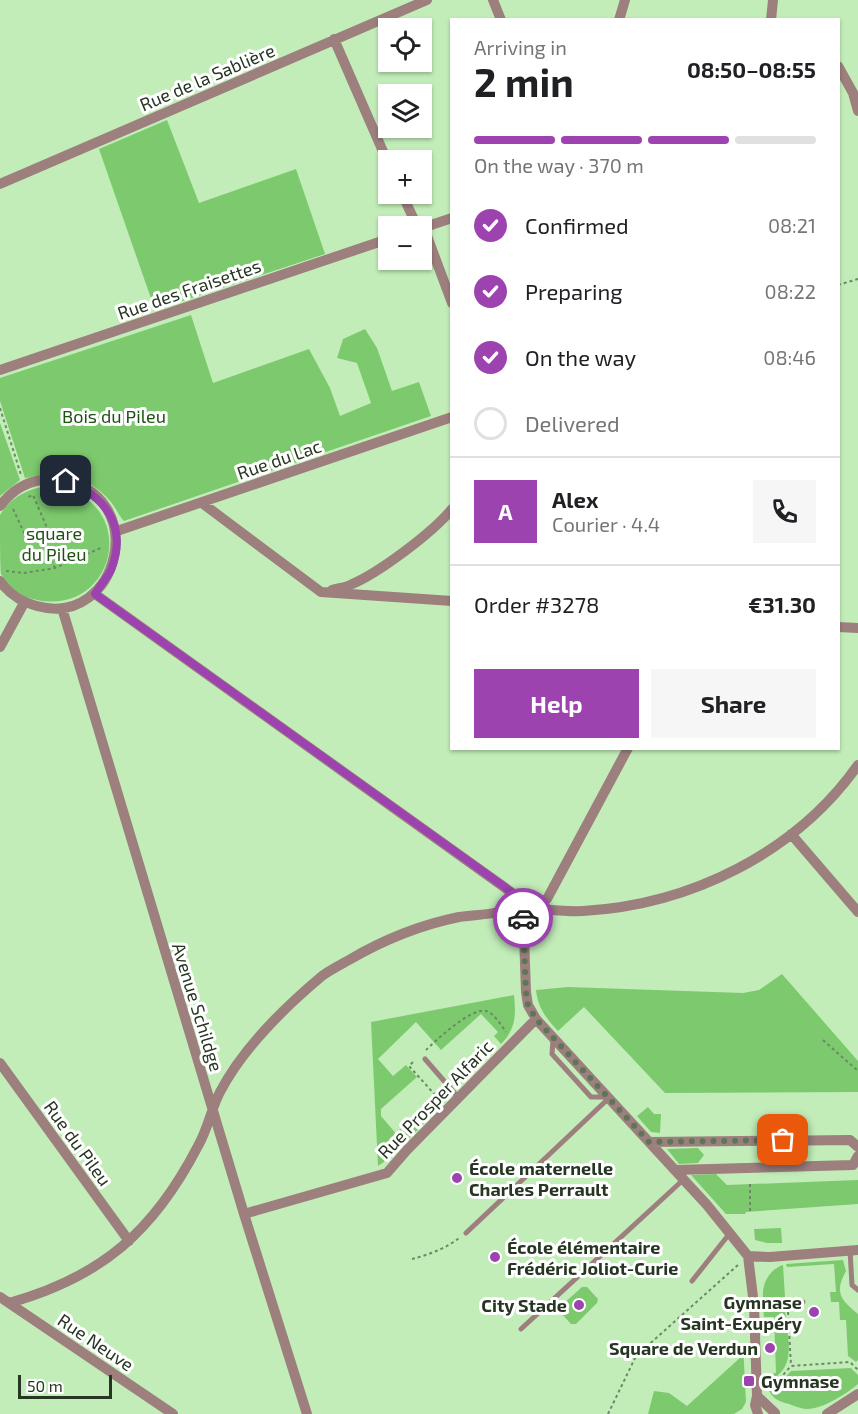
<!DOCTYPE html>
<html lang="en">
<head>
<meta charset="utf-8">
<style>
  body { margin:0; font-family:"Exo 2",sans-serif; background:#f6f6f6; color:#202124; height:100vh; display:flex; flex-direction:column; font-size:22px; white-space:nowrap }
  * { box-sizing:border-box; margin:0 }
  p { font-size:20px; color:#757577 }
  .icon { flex:none; width:33px; height:33px; fill:none; stroke:currentColor; stroke-width:2; stroke-linecap:round; stroke-linejoin:round }
  .map { position:relative; flex:1; overflow:hidden }
  .sheet { position:absolute; left:450px; top:18px; width:390px; height:732px; display:flex; flex-direction:column; background:#fff; border-radius:0px; box-shadow:0 2px 4px #0004 }
  .sheet>* { flex:none }
  .controls { position:absolute; left:378px; top:18px; display:grid; gap:12px }
  .controls a { display:grid; place-items:center; width:54px; height:54px; border-radius:0px; background:#fff; box-shadow:0 2px 4px #0004; font-size:30px }
  .scale { position:absolute; left:18px; bottom:15px; width:94px; box-sizing:border-box; padding-left:6px; border:3px solid #263622; border-top:0; font-size:16px; line-height:21px; white-space:nowrap; color:#263622; -webkit-text-stroke:4px #fff; paint-order:stroke }
  .pin { position:absolute; display:grid; place-items:center; width:51px; height:51px; color:#fff; margin:-26px; border-radius:12px; box-shadow:0 3px 9px #0006 }
  .courier { position:absolute; display:grid; place-items:center; width:60px; height:60px; margin:-30px; border:4px solid #9c43af; border-radius:50%; background:#fff; color:#222; box-shadow:0 2px 8px #0007 }
  .head em { font-style:normal; font-weight:700 }
  .head div { display:flex; flex-direction:column-reverse }
  .head { display:flex; align-items:center; justify-content:space-between; height:102px; padding:0 24px }
  h1 { font-size:39px; font-weight:700; line-height:45px }
  .bar { display:grid; grid-template-columns:repeat(4,1fr); gap:9px 6px; align-content:center; height:72px; padding:0 24px }
  .bar i { height:8px; border-radius:4px; background:#e0e0e0 }
  .bar .active { background:#9c43af }
  .bar p { grid-column:span 4 }
  .line { display:flex; align-items:center; gap:15px; padding:0 24px; border-top:2px solid #e0e0e0 }
  .line div { flex:1 }
  .round { display:grid; place-items:center; flex:none; width:63px; height:63px; border-radius:0px; background:#f6f6f6 }
  ol { padding:0 24px; list-style:none }
  li { display:flex; align-items:center; gap:18px; height:66px }
  li p { margin-inline-start:auto }
  li .icon { padding:6px; border-radius:50%; background:#9c43af; color:#fff; stroke-width:4 }
  li:last-child { color:#757577 }
  li i { width:33px; height:33px; border:3px solid #e0e0e0; border-radius:50% }
  .button { display:flex; gap:12px; margin-top:auto; padding:12px 24px }
  .button a { flex:1; height:69px; border-radius:0px; background:#9c43af; color:#fff; font-size:24px; font-weight:700; line-height:69px; text-align:center }
  .button a+a { background:#f6f6f6; color:#202124 }
  .map>svg:first-child { display:block }
</style>
</head>
<body>
<div class="map">
<svg width="858" height="1414" viewBox="0 0 858 1414">
  <rect width="100%" height="100%" fill="#c2edb9"/>
  <!-- green -->
  <path fill="#7dca6e" d="M167,120L199,203L296,169L325,254L155,310L99,149Z
    M191,315L213,383L309,349L330,388L340,416L371,403L357,363L337,358L343,339L365,329L377,348L392,391L419,382L431,416L124,521C119,516 116,508 111,502C86,473 60,472 25,478L0,401V378Z
    M0,423L20,480L0,496Z
    M53,485C143,501 116,616 37,600C23,598 8,587 1,574C0,565 0,527 0,515C12,495 31,488 53,485Z
    M782,974L858,1061V1092L665,1093L584,1007L558,1031C546,1018 538,1008 536,990L568,987L743,993L759,990Z
    M514,995C516,1015 516,1029 501,1044L494,1036L498,1032L481,1014L441,1050L416,1022L378,1059L393,1076L406,1065L417,1077L381,1109V1116L398,1136L445,1093L449,1098L391,1157L378,1166L371,1022Z
    M648,1107L654,1114H661L660,1133L651,1132L637,1116Z
    M698,1148L704,1155L698,1163L679,1164L667,1149Z
    M716,1174L727,1185L858,1180V1204L746,1212L745,1214H726L691,1175Z
    M781,1228L782,1243H767L755,1240L754,1229Z
    M843,1260L846,1271C834,1293 841,1300 858,1314V1360L856,1362L848,1356L846,1320H840L839,1302H831L830,1292H836L834,1264L787,1267L786,1264Z
    M783,1265L785,1297L763,1298C762,1283 769,1270 783,1265Z
    M582,1287H587L598,1299L597,1303L576,1324H571L560,1312V1307Z
    M763,1306H781V1309H785C787,1338 799,1368 767,1382L766,1374L776,1373L774,1317H764Z
    M743,1344L746,1402L742,1409L734,1414H648L654,1391L669,1393L687,1406L742,1356L737,1349Z
    M851,1368L858,1375V1384C846,1394 823,1409 807,1409C801,1409 795,1406 789,1404C778,1401 772,1399 768,1388L783,1380L791,1371Z"/>
  <g fill="none" stroke-linecap="round" stroke-linejoin="round">
    <!-- path -->
    <path stroke="#6c8966" stroke-width="2" stroke-dasharray="3 3" stroke-linecap="butt" d="M838,285L858,279
      M0,408L21,475
      M13,509L27,539L48,530L33,495L28,497
      M38,533L55,568
      M6,571L24,573L55,568L103,547
      M823,1040L858,1071
      M426,1050C436,1040 472,1007 486,1011C494,1013 501,1025 506,1032
      M399,1132L437,1097L409,1066L415,1060
      M750,1184V1211
      M412,1259C428,1255 447,1248 459,1238
      M788,1312L791,1366
      M768,1384L783,1375L791,1366L850,1362L858,1370
      M608,1414L636,1356L738,1265"/>
    <!-- lane -->
    <path stroke="#9d7f7e" stroke-width="5" d="M553,1040L552,1054L591,1097H605
      M425,1059L458,1097
      M466,1233L609,1098
      M850,1250L852,1285L858,1290
      M692,1281L730,1233
      M754,1305L803,1302
      M521,1329L683,1180"/>
    <!-- street -->
    <path stroke="#9d7f7e" stroke-width="10" d="M493,0L501,20
      M619,20L625,0
      M771,20L773,0
      M334,39L388,163
      M838,66L853,93L858,111
      M0,184L427,0
      M402,194L417,226
      M422,228L452,218
      M424,228L452,303
      M0,370L388,239
      M202,503L321,592L452,601
      M0,506C15,486 35,477 59,480C152,492 120,629 37,606C22,602 9,594 0,581
      M117,531L452,417
      M332,590C338,588 345,588 350,585C379,573 432,533 452,509
      M95,594L518,897L523,907L526,992L528,1005L536,1019L707,1205L748,1256L754,1305L757,1396L755,1405L758,1414
      M62,608L244,1214L307,1414
      M838,627L858,628
      M0,647L24,603
      M791,834L858,912
      M528,908C546,909 565,912 583,911C690,905 796,853 858,765
      M0,1063L129,1241
      M649,1142L850,1140L858,1147
      M675,1170L853,1165L858,1156
      M244,1214L387,1173L407,1150L536,1019
      M748,1256L770,1257L858,1250
      M0,1297L173,1414
      M9,1303C102,1277 154,1231 198,1146C208,1129 211,1109 220,1092C243,1048 285,1007 322,976C330,970 340,965 349,960C383,940 420,925 459,917C472,915 486,915 499,912C516,910 532,904 547,899L628,748
      M757,1396L775,1413
      M827,1414L858,1394"/>
  </g>
  <g fill="none" stroke-linecap="round" stroke-linejoin="round">
    <!-- done -->
    <path stroke="#5d7657" stroke-width="6" stroke-dasharray="0 10.8" d="M523,918L526,992L528,1005L536,1019L649,1142L783,1140"/>
    <!-- route -->
    <path stroke="#9c43af" stroke-width="8" d="M66,481C106,496 128,527 111,570C107,578 100,586 95,594L506,888C518,897 524,903 523,918"/>
  </g>
  <!-- markers -->
  <g fill="#9c43af" stroke="#fff" stroke-width="2">
    <circle cx="457" cy="1178" r="6"/>
    <circle cx="495" cy="1257" r="6"/>
    <circle cx="579" cy="1305" r="6"/>
    <circle cx="814" cy="1312" r="6"/>
    <circle cx="770" cy="1348" r="6"/>
    <rect x="743" y="1375" width="12" height="12" rx="3"/>
  </g>
  <g text-anchor="middle" dominant-baseline="central" stroke-width="6" stroke-linejoin="round" paint-order="stroke">
    <!-- street labels -->
    <g font-size="18" fill="#263622" stroke="#fff">
      <text transform="translate(207 77) rotate(-23)">Rue de la Sablière</text>
      <text transform="translate(189 289) rotate(-19)">Rue des Fraisettes</text>
      <text transform="translate(279 459) rotate(-19)">Rue du Lac</text>
      <text transform="translate(198 1007) rotate(73)">Avenue Schildge</text>
      <text transform="translate(435 1099) rotate(-46)">Rue Prosper Alfaric</text>
      <text transform="translate(78 1143) rotate(54)">Rue du Pileu</text>
      <text transform="translate(96 1342) rotate(34)">Rue Neuve</text>
    </g>
    <!-- park labels -->
    <g font-size="18" fill="#1e5112" stroke="#fff">
      <text x="114" y="416">Bois du Pileu</text>
      <text x="54" y="533">square<tspan x="54" dy="21">du Pileu</tspan></text>
    </g>
    <!-- poi labels -->
    <g font-size="18" font-weight="bold" fill="#263622" stroke="#fff" text-anchor="start">
      <text x="469" y="1168">École maternelle<tspan x="469" dy="21">Charles Perrault</tspan></text>
      <text x="507" y="1247">École élémentaire<tspan x="507" dy="21">Frédéric Joliot-Curie</tspan></text>
      <text x="802" y="1302" text-anchor="end">Gymnase<tspan x="802" dy="21">Saint-Exupéry</tspan></text>
      <text x="567" y="1305" text-anchor="end">City Stade</text>
      <text x="758" y="1348" text-anchor="end">Square de Verdun</text>
      <text x="761" y="1381">Gymnase</text>
    </g>
  </g>
</svg>
<div class="controls">
<a><svg class="icon" aria-label="locate" viewBox="0 0 24 24"><circle cx="12" cy="12" r="6"/><path d="M12 2v4M12 18v4M2 12h4M18 12h4"/></svg></a>
<a><svg class="icon" aria-label="layers" viewBox="0 0 24 24"><path d="M12 4l9 5-9 5-9-5zM3 14l9 5 9-5"/></svg></a>
<a>+</a>
<a>−</a>
</div>
<div class="scale">50 m</div>
<div class="pin" style="left:783px;top:1140px;background:#ea580c"><svg class="icon" aria-label="bag" viewBox="0 0 24 24"><path d="M5 8h14l-1 12H6zM9 8a3 3 0 0 1 6 0"/></svg></div>
<div class="pin" style="left:66px;top:481px;background:#1f2937"><svg class="icon" aria-label="home" viewBox="0 0 24 24"><path d="M3 11l9-7 9 7M6 9v11h12V9"/></svg></div>
<div class="courier" style="left:523px;top:918px"><svg class="icon" aria-label="car" viewBox="0 0 24 24"><path d="M5 17H2v-5l4-1 3-4h7l3 4 3 1v5h-3M9 17h6M6 11h13"/><circle cx="7" cy="17" r="2"/><circle cx="17" cy="17" r="2"/></svg></div>
<section class="sheet">
<div class="head"><div><h1>2 min</h1><p>Arriving in</p></div><em>08:50–08:55</em></div>
<div class="bar"><i class="active"></i><i class="active"></i><i class="active"></i><i></i><p>On the way · 370 m</p></div>
<ol>
<li><svg class="icon" aria-label="check" viewBox="0 0 24 24"><path d="M5 12l5 5 9-10"/></svg>Confirmed<p>08:21</p></li>
<li><svg class="icon" aria-label="check" viewBox="0 0 24 24"><path d="M5 12l5 5 9-10"/></svg>Preparing<p>08:22</p></li>
<li><svg class="icon" aria-label="check" viewBox="0 0 24 24"><path d="M5 12l5 5 9-10"/></svg>On the way<p>08:46</p></li>
<li><i></i>Delivered</li>
</ol>
<div class="line" style="height:108px"><b class="round" style="background:#9c43af;color:#fff">A</b><div><b>Alex</b><p>Courier · 4.4</p></div><a class="round"><svg class="icon" aria-label="phone" viewBox="0 0 24 24"><path d="M5 4h4l2 5-3 2q2 4 5 5l2-3 5 2v4C11 20 4 13 5 4z"/></svg></a></div>
<div class="line" style="height:78px"><div>Order #3278</div><b>€31.30</b></div>
<div class="button"><a>Help</a><a>Share</a></div>
</section>
</div>
</body>
</html>
